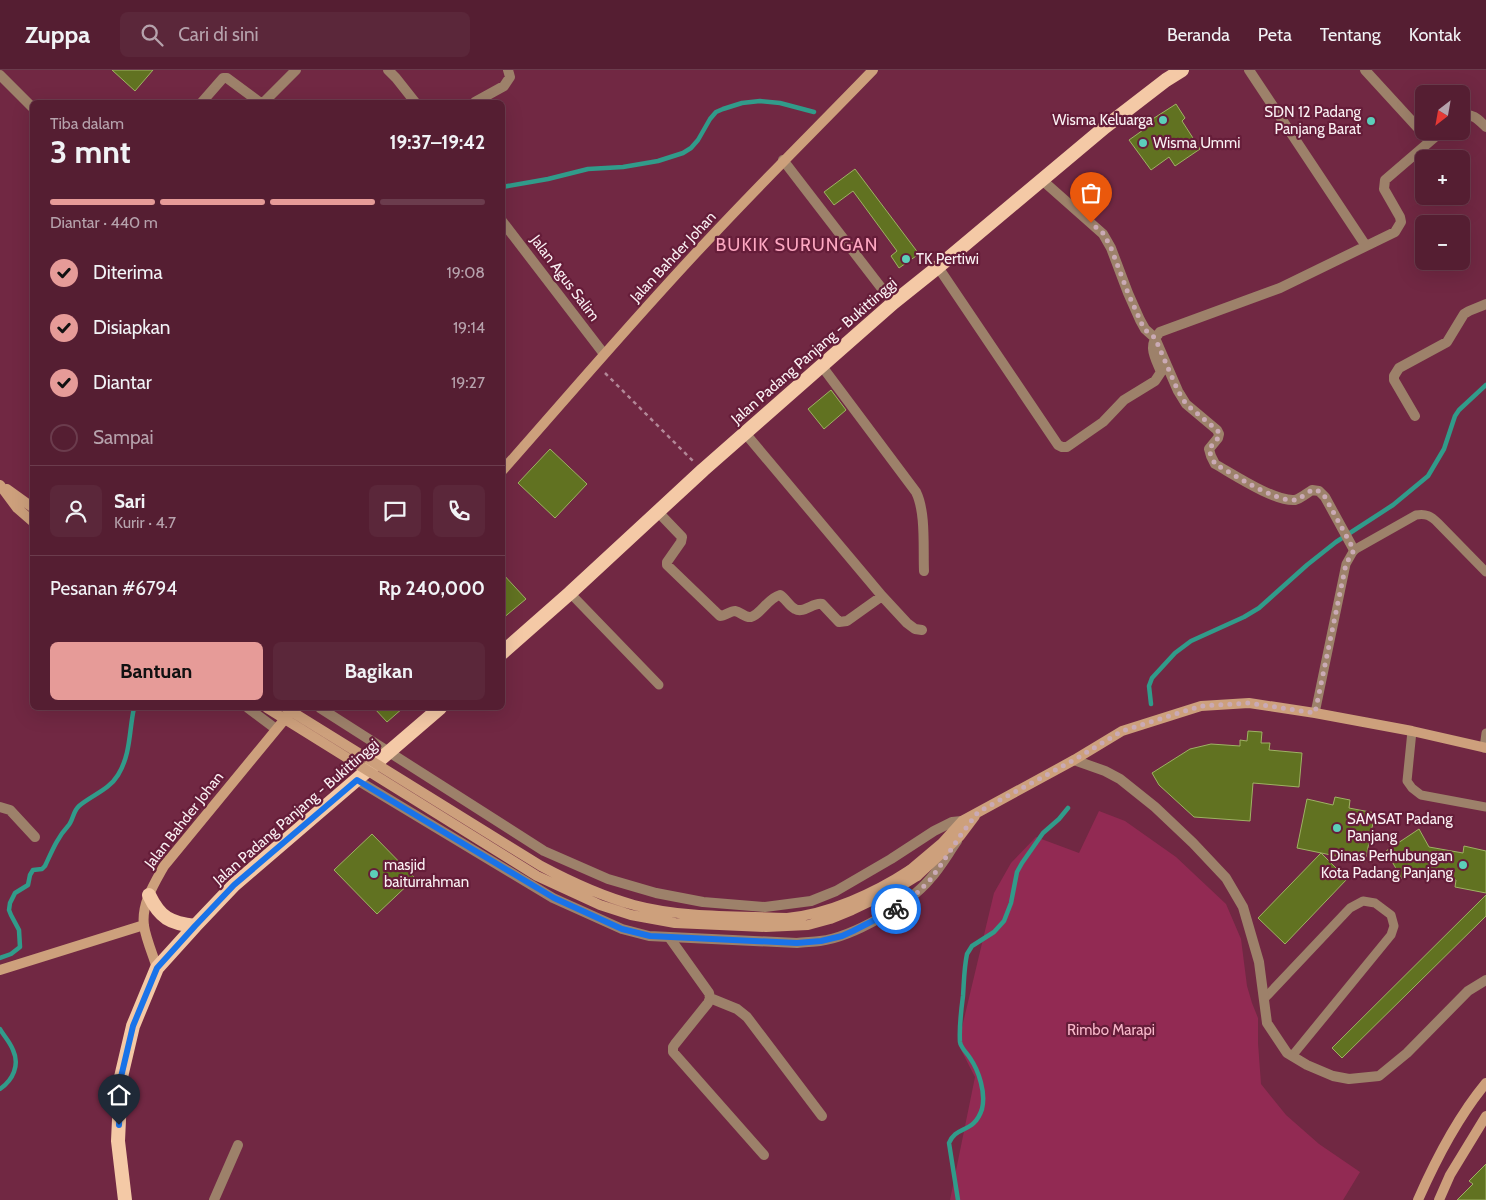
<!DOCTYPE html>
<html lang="id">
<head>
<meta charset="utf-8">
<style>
  body { margin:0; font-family:Cabin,sans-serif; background:#5b273a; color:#f1f3f6; height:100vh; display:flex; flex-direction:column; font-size:19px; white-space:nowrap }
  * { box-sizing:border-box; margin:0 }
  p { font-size:16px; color:#b6a2ac }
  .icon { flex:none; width:28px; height:28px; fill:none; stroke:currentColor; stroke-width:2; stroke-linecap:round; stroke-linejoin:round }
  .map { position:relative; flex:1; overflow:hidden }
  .details { position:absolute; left:30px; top:30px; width:475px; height:610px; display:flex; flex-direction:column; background:#551e32; border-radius:8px; box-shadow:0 5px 20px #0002,0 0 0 1px #6b3c4d }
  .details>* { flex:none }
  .needle { width:32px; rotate:211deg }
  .controls { position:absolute; left:1415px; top:15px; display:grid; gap:10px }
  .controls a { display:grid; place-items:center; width:55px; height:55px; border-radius:8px; background:#551e32; box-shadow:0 5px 20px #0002,0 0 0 1px #6b3c4d; font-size:25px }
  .pin { position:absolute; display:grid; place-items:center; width:42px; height:42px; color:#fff; margin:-51px -21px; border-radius:50% 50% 50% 0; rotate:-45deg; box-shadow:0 0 5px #0007 }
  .pin .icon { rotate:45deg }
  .courier { position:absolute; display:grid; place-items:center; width:50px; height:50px; margin:-25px; border:4px solid #1a73e8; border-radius:50%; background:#fff; color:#222; box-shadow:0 1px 6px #0007 }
  .summary em { font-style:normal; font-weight:700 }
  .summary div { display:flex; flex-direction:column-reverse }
  .summary { display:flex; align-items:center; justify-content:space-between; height:85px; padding:0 20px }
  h1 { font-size:32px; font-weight:700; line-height:38px }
  .bar { display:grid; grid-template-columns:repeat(4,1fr); gap:8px 5px; align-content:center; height:60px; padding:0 20px }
  .bar i { height:6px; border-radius:4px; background:#6b3c4d }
  .bar .active { background:#e69b98 }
  .bar p { grid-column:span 4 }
  .line { display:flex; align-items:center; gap:12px; padding:0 20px; border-top:1px solid #6b3c4d }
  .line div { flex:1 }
  .round { display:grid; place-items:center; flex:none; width:52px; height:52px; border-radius:8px; background:#5b273a }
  ol { padding:0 20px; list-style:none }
  li { display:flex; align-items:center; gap:15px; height:55px }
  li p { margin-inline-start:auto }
  li .icon { padding:5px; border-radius:50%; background:#e69b98; color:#111; stroke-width:4 }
  li:last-child { color:#b6a2ac }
  li i { width:28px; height:28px; border:2px solid #6b3c4d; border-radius:50% }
  .action { display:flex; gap:10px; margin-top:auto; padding:10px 20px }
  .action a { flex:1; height:58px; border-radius:8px; background:#e69b98; color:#111; font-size:20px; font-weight:700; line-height:58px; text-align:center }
  .action a+a { background:#5b273a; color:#f1f3f6 }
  header { display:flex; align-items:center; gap:30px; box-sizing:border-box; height:70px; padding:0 25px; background:#551e32; border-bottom:1px solid #6b3c4d }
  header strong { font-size:24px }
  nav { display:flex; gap:28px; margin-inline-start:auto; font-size:18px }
  .search { width:350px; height:45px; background:#5b273a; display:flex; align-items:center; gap:12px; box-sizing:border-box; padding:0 18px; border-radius:8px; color:#b6a2ac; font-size:19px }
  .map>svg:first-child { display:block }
</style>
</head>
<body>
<header>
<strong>Zuppa</strong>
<div class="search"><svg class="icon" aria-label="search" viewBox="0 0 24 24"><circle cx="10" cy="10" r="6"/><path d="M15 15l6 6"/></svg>Cari di sini</div>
<nav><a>Beranda</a><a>Peta</a><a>Tentang</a><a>Kontak</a></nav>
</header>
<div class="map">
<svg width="1486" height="1130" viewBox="0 0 1486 1130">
  <rect width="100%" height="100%" fill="#712843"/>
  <!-- green -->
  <path fill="#922a53" d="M1099,741L1125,751L1176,787L1226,834L1241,869L1247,916L1252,933L1258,948V973L1261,1014L1286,1045L1319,1074L1360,1102L1343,1130H950L975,1007L958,974L994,823L1011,793L1036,767L1079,783Z"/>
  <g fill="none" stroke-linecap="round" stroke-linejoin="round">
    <!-- stream -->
    <path stroke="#319b8a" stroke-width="4.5" d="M502,117L548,109L588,99L623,97L658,91L683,83L691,78L698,70L710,49L716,42L723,39L742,33L760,31L780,33L814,42
      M1151,634L1149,616L1152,608L1175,583L1191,571L1244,547L1259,538L1307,495L1336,472L1393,435L1428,406L1444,379L1455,346L1459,340L1486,315
      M0,888L11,884L20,877L19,860L11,845L9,840L10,833L15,823L28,815L30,805L33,800L42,799L45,796C52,781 57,768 68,756C73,751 73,741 79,736C92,725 109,720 118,705C131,684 129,660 134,638
      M0,959C4,966 10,972 13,980C20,995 13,1010 0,1019
      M958,1130L949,1073C956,1055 974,1064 982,1039C986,1023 979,1001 970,988C967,983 961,978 960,972C959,957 961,941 963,926C964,912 964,898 967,884L972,876L994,862L1004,851L1011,833L1017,802L1022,793L1043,763L1059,749L1068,738"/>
  </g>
  <!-- building -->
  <path fill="#617221" stroke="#9eb263" d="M112,0H153L135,21Z
    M1176,34L1185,48L1182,51L1200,79L1175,96L1169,87L1151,100L1129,70L1153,53L1151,50Z
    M855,99L919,184L899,198L891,186L897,181L853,121L834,135L824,122Z
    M831,320L846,340L824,359L808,339Z
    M550,379L587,414L555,448L518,413Z
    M502,503L526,529L502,549Z
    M374,638H403L387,652Z
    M1248,661L1262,662L1261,673H1270L1269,680L1302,683L1299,717L1253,713L1250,751L1194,747L1159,715L1152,703L1190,679L1211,674L1240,676V670L1247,671Z
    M1335,727L1350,730L1349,738L1375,743L1365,792L1297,778L1307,729L1333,735Z
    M1419,759L1429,777L1463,783L1464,776L1486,781V823L1455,817L1456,810L1423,803L1414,809L1411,803L1402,809L1386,781Z
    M372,764L415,808L377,844L334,800Z
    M1321,783L1347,809L1285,874L1258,848Z
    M1486,825V846L1342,988L1332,978Z
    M1486,1094V1130H1457L1473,1114L1469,1111Z"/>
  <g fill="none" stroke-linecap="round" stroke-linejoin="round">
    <!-- path -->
    <path stroke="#b28797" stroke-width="2.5" stroke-dasharray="4 4" stroke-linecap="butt" d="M605,303L693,391"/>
    <!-- service -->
    <path stroke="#9d816a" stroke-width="9" d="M570,523L659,615
      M1315,643L1346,494L1354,480L1416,445C1426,443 1431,446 1438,453L1486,502
      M1412,661L1407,711L1412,718L1421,725L1486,737
      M1484,678L1486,663
      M1264,929L1350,838L1363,831L1375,833L1391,845L1394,856L1391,865L1292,986"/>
    <!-- minor -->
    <path stroke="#9d816a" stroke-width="10" d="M388,0L396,8L415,32
      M1249,0L1366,176
      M1365,0L1430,71
      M0,5L32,37
      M202,32L223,8H227L258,31L262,32
      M261,32L265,31L296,0
      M475,32L504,16L510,7L508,0
      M1461,46C1473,43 1478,49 1486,57
      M783,90L893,233
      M1042,110L1103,164L1111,178L1128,223L1140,250L1145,259L1155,268L1178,321L1186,334L1217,360L1219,364L1218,368L1209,379L1211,386L1215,394C1233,404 1275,432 1295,430C1300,429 1307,423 1312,420L1319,421L1325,427L1354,480
      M502,151L604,284
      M938,197L1058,375L1062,377H1067L1103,352L1124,330L1155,311L1161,302C1155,287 1147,276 1160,262L1280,218L1395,162L1401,152L1400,147L1384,119L1385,110L1442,61
      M821,295L916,422C926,442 923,478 924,501
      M1415,346L1394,310V306L1399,298L1447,272L1464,244L1469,241L1486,234
      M745,363L882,526L907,553L915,559L922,560
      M659,443L682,467L681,472L667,492V495L720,546C725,546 730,541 735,541C741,542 745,548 751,547C761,544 768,528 780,525C786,529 789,536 795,539C804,544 813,532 822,534L839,552L847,551L882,526
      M1074,690L1105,701L1120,709L1155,737L1193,773L1226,808L1243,837L1259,892L1267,953L1287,983L1307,995L1333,1006L1349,1009L1379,1006L1407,983L1468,921L1486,910
      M0,737L10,740L35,767
      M669,867L709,923L710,928L708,933L675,974L673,977V982L764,1085
      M710,928L737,939L747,947L822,1046
      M214,1130L238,1075"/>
    <!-- tertiary -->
    <path stroke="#9d816a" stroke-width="10" d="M248,638L276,659
      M320,638L544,781L608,809L656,823L703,832L765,837L811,831L836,821L891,789L934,761L952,752L962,751
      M357,710L553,828L622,859L649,866L797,873C804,872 812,872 820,871C853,867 908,835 930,809C940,798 948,784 957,771"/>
    <!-- secondary -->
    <path stroke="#cda07c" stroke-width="10" d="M502,401C571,323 638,244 709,169C763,111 819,56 873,0
      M0,415L17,438L32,451
      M7,419L32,437
      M910,800L942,773L962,751L1074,690L1122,661L1201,636L1249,633L1315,643L1412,661L1486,678
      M917,806L960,766L975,746
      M157,898C153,885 146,869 144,856C141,834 154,814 164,796L289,644
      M0,900L144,855
      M1418,1130C1436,1089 1457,1048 1486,1013
      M1439,1130L1450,1105L1486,1046"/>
    <!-- trunk -->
    <path stroke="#f4c9a6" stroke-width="14" d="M502,583L570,523L703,400L893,233L938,197L1105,57L1166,10L1182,0
      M149,825C160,848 170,853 195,856
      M125,1130L118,1071L121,1007L133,956L157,898L195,856L234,815L440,638"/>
    <!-- secondary-bridge -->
    <path stroke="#cda07c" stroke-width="10" d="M267,638L537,806L600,835L631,845L675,853L766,857L808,855L830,849L852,840L896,819L917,806
      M286,638L541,796C571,812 601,826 634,835C683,848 736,846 787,848C829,844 875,823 910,800"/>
  </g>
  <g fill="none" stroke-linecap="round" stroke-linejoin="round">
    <!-- done -->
    <path stroke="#caaab5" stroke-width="5" stroke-dasharray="0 9" d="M896,839L918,822L930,810L940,796L960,766L978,742L1074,690L1122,661L1201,636L1249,633L1315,643L1346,494L1354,480L1325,427L1319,421L1312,420C1307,423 1300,429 1295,430C1275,432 1233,404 1215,394L1211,386L1209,379L1218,368L1220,364L1217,360L1186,334L1178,321L1155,268L1144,259L1128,223L1111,178L1104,164L1091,153"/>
    <!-- route -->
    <path stroke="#1a73e8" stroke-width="6" d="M119,1055L121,1007L133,956L157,898L195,856L234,815L357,710L554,828L622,859L650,866L797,873L821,871L842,866L853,861L896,839"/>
  </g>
  <!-- markers -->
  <g fill="#5cceba" stroke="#651d39" stroke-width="2">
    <circle cx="1163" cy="50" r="5"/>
    <circle cx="1371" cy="51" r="5"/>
    <circle cx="1143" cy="73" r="5"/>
    <circle cx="906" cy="189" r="5"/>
    <circle cx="1337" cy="758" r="5"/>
    <circle cx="1463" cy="795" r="5"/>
    <circle cx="374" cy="804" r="5"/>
  </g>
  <g text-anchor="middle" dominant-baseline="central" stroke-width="4.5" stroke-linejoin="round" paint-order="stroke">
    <!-- poi labels -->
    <g font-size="15" fill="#faf0f3" stroke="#651d39" text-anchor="start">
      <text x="1361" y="42" text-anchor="end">SDN 12 Padang<tspan x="1361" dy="17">Panjang Barat</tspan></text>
      <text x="1153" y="50" text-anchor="end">Wisma Keluarga</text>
      <text x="1153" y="73">Wisma Ummi</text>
      <text x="916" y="189">TK Pertiwi</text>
      <text x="1347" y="749">SAMSAT Padang<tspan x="1347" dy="17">Panjang</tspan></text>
      <text x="1453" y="786" text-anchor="end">Dinas Perhubungan<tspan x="1453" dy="17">Kota Padang Panjang</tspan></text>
      <text x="384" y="795">masjid<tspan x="384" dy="17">baiturrahman</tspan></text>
    </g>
    <!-- street labels -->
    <g font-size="15" fill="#faf0f3" stroke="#651d39">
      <text transform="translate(673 187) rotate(-47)">Jalan Bahder Johan</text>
      <text transform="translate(565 208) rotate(53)">Jalan Agus Salim</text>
      <text transform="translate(814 281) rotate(-41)">Jalan Padang Panjang - Bukittinggi</text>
      <text transform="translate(296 742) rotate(-41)">Jalan Padang Panjang - Bukittinggi</text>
      <text transform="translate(184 750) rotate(-52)">Jalan Bahder Johan</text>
    </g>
    <!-- park labels -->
    <g font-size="15" fill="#f8b8ca" stroke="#651d39">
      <text x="1111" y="960">Rimbo Marapi</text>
    </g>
    <!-- quarter labels -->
    <g font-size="18" letter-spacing="1" fill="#fea8c2" stroke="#651d39">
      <text x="797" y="175">BUKIK SURUNGAN</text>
    </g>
  </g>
</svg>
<div class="controls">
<a><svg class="needle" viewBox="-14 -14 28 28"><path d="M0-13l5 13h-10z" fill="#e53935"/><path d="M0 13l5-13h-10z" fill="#b6a2ac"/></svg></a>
<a>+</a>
<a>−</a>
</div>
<div class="pin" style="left:1091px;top:153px;background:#ea580c"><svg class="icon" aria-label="bag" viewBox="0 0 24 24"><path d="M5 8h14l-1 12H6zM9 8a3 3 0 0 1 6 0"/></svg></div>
<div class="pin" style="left:119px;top:1055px;background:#1f2937"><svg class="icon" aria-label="home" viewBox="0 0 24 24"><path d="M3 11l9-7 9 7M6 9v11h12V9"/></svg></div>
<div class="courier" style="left:896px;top:839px"><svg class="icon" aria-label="bike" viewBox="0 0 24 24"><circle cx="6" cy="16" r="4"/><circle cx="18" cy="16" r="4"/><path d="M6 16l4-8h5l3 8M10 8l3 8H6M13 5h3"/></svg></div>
<section class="details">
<div class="summary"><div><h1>3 mnt</h1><p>Tiba dalam</p></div><em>19:37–19:42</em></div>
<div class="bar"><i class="active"></i><i class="active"></i><i class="active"></i><i></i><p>Diantar · 440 m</p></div>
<ol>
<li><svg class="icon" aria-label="check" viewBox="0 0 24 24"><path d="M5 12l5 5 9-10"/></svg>Diterima<p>19:08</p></li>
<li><svg class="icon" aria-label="check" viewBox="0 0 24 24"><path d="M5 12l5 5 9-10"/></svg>Disiapkan<p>19:14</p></li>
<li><svg class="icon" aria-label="check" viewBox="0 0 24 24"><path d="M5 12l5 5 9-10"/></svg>Diantar<p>19:27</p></li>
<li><i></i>Sampai</li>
</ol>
<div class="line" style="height:90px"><a class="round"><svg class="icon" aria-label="person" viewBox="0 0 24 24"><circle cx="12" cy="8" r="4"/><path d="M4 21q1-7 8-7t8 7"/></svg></a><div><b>Sari</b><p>Kurir · 4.7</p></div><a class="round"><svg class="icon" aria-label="chat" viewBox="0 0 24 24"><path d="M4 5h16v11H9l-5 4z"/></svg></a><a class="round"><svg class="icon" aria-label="phone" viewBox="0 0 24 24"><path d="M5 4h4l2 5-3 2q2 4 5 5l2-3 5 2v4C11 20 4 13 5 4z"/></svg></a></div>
<div class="line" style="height:65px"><div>Pesanan #6794</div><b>Rp 240,000</b></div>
<div class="action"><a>Bantuan</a><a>Bagikan</a></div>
</section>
</div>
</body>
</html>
